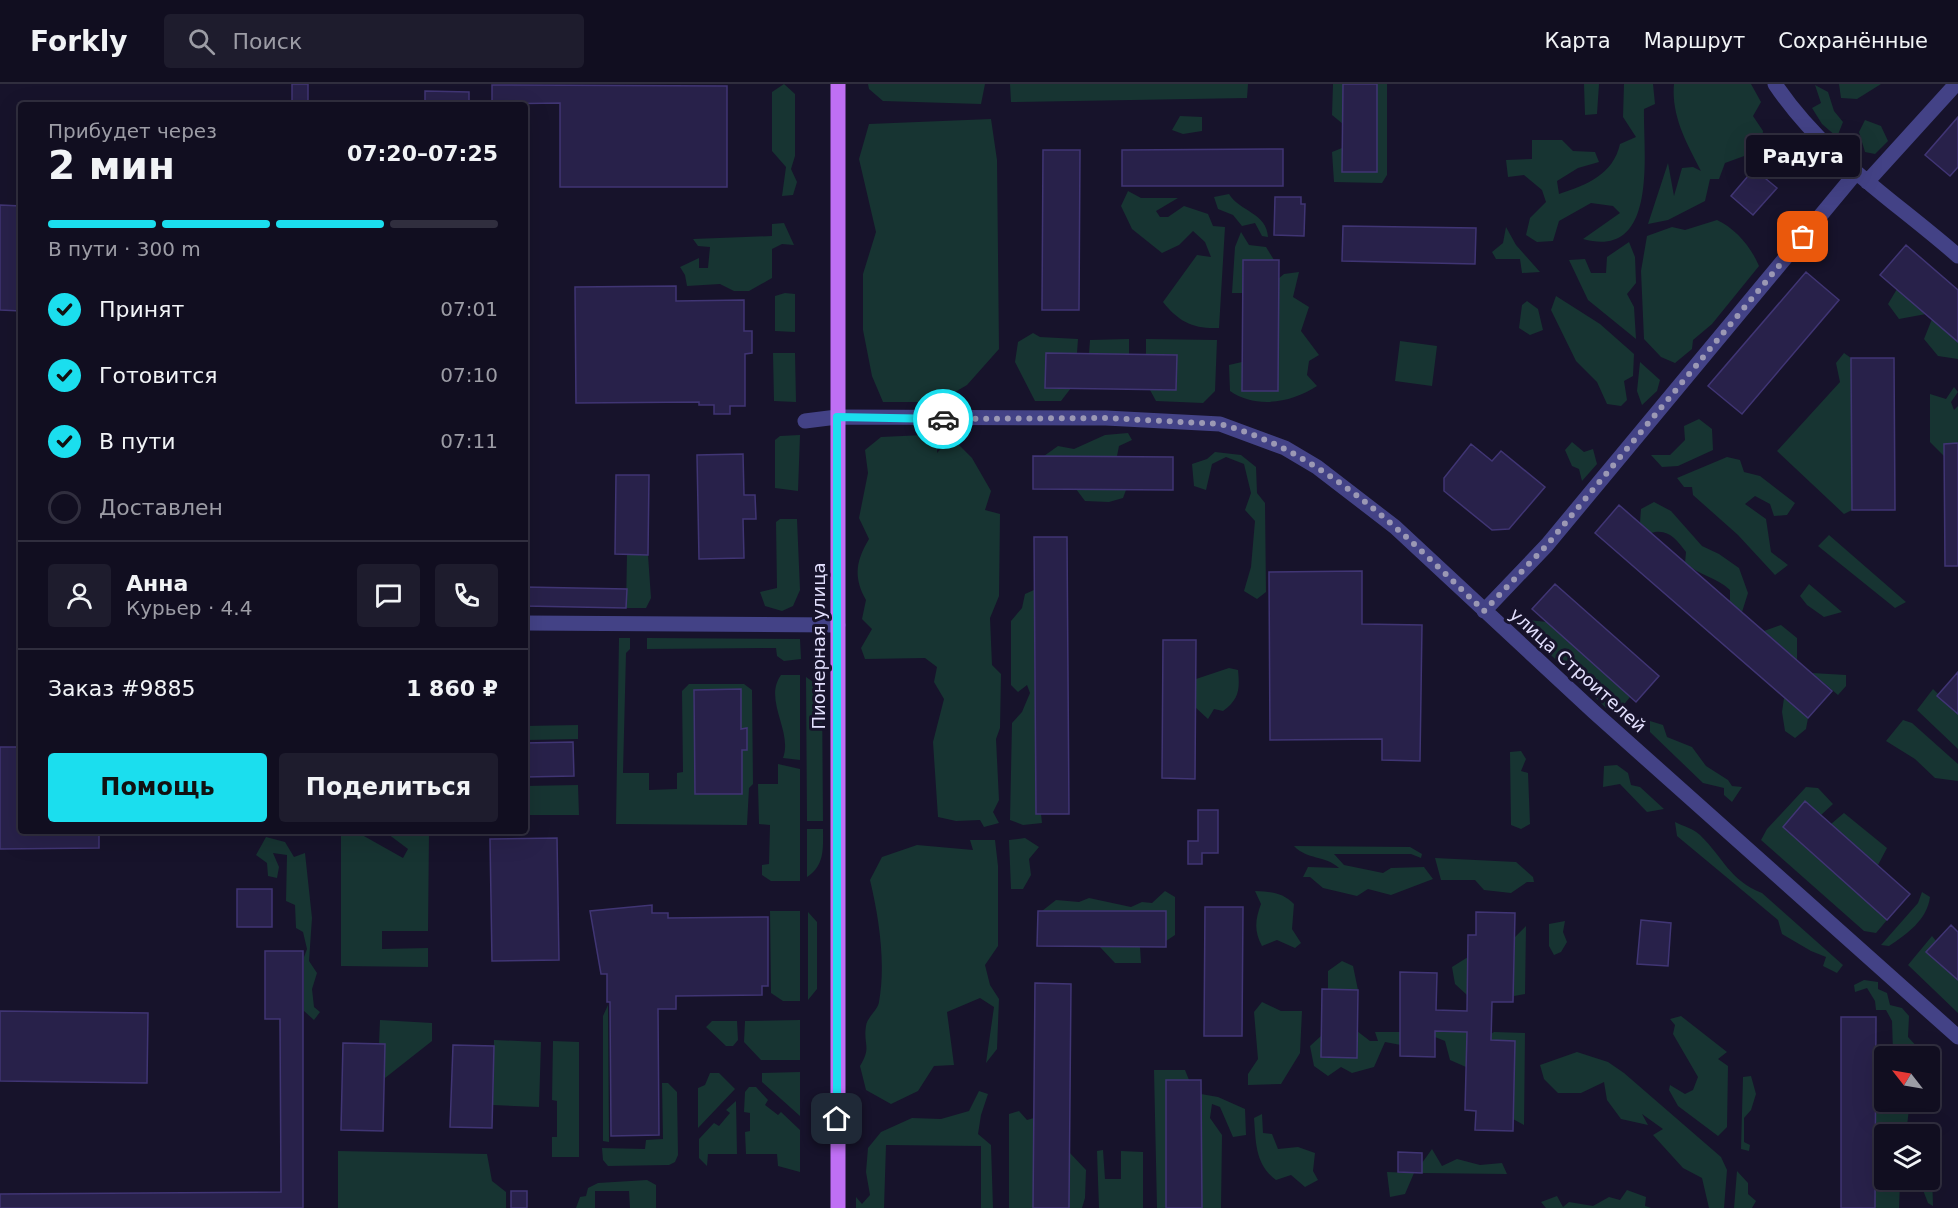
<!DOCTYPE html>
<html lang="ru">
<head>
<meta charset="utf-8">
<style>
  body { margin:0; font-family:"DejaVu Sans",sans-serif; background:#1e1c2d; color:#f1f3f6; height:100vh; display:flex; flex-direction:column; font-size:22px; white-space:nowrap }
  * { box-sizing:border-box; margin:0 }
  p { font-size:20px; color:#9c9ca5 }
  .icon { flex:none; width:33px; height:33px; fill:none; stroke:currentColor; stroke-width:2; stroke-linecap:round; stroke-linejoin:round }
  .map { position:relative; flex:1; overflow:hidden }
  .panel { position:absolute; left:18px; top:18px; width:510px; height:732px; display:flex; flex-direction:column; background:#110e20; border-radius:6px; box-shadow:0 6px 24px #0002,0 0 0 2px #302e3e }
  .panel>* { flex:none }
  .needle { width:39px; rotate:301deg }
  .buttons { position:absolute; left:1874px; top:962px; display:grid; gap:12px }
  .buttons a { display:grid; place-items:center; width:66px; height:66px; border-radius:6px; background:#110e20; box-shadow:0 6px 24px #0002,0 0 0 2px #302e3e; font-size:30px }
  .pin { position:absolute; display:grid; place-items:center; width:51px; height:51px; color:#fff; margin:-26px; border-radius:12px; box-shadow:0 3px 9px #0006 }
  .courier { position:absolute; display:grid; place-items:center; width:60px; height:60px; margin:-30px; border:4px solid #1bdeee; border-radius:50%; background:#fff; color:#222; box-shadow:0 2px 8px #0007 }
  .bubble { position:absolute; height:42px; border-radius:6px; background:#110e20; box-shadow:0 6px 24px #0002,0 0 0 2px #302e3e; font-size:20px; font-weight:600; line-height:42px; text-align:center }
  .summary em { font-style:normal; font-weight:600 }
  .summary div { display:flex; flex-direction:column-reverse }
  .summary { display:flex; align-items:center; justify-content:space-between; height:102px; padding:0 30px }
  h1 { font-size:39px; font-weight:600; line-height:45px }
  .bar { display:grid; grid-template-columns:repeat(4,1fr); gap:9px 6px; align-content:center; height:72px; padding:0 30px }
  .bar i { height:8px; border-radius:4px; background:#302e3e }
  .bar .on { background:#1bdeee }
  .bar p { grid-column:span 4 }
  .line { display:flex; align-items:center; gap:15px; padding:0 30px; border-top:2px solid #302e3e }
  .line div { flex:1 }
  .round { display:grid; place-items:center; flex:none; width:63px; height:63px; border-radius:6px; background:#1e1c2d }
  ol { padding:0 30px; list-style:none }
  li { display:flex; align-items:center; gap:18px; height:66px }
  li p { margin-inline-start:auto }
  li .icon { padding:6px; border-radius:50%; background:#1bdeee; color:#111; stroke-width:4 }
  li:last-child { color:#9c9ca5 }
  li i { width:33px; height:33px; border:3px solid #302e3e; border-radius:50% }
  .action { display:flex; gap:12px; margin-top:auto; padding:12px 30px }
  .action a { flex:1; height:69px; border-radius:6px; background:#1bdeee; color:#111; font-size:24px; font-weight:600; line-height:69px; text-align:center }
  .action a+a { background:#1e1c2d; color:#f1f3f6 }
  header { display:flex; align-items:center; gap:36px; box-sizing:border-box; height:84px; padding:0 30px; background:#110e20; border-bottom:2px solid #302e3e }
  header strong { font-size:28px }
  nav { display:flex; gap:33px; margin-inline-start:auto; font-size:21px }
  .search { width:420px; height:54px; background:#1e1c2d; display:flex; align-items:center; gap:15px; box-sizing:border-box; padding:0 21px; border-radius:6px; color:#9c9ca5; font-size:22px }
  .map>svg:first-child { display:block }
</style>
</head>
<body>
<header>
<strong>Forkly</strong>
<div class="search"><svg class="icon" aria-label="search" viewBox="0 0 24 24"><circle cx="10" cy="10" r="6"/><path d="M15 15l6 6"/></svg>Поиск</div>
<nav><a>Карта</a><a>Маршрут</a><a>Сохранённые</a></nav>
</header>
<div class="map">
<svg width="1958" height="1124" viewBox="0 0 1958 1124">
  <rect width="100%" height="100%" fill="#17132b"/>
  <!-- green -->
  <path fill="#173432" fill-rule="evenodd" d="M784,0L795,10V72L791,85L797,98L793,111L782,112L786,83L772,67V8Z
    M868,0H985L981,20L883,17L869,5Z
    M1010,0H1248L1247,14L1011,18Z
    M1333,0H1343V40L1332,31Z
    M1377,0H1387V91L1382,99L1334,98L1332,68L1342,64V88H1376Z
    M1584,0H1599L1597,30L1585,31Z
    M1624,0H1653L1655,20L1644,25C1643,69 1659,176 1583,155L1620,129L1613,122L1591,119L1559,137L1553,157L1537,158L1526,151L1530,134L1546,118L1542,106L1524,91L1508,93L1506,76L1532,75V56H1562L1573,67L1595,68L1599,78L1578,84L1557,97L1559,110C1586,101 1613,91 1620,60L1636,53L1623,33Z
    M1674,0H1751L1761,18L1753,32L1763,47L1761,66L1752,60L1747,71L1725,79L1719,95H1710L1705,117L1668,136L1648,140L1668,79L1674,112L1682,84L1693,83L1701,87C1687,60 1671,32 1674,0Z
    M1839,0H1881L1857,15L1841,14Z
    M1815,1L1828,8L1834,27L1843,38L1837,53L1822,40L1812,24L1821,19Z
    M1180,32L1202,33V47L1183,50L1172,46Z
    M991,35L997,76L999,265L967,301L938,318H883L872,292L863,246V190L876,148L859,75L869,40Z
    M1865,36L1881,42L1888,57L1875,70L1865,68L1859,48Z
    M1128,107L1141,114H1178L1156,127L1160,133H1168L1184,122L1208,130L1213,142L1225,143L1219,244C1193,245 1179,238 1163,218L1197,171L1211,173L1205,158L1193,147L1179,161L1162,169L1132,145L1121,122Z
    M1229,110C1239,127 1267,129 1268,153L1262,152L1255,139L1242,142L1233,131L1218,125L1214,113Z
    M1717,136C1736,145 1751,163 1759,182L1712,240L1693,256L1692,265L1675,279L1661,273L1644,255L1641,187L1647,152L1672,143L1685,146Z
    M784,139L794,161L782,160L772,165V194L749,207H734L720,200L687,202L685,191L680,183L699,174V184H708L710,163L698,162L693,155L772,152V140Z
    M1506,143L1516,161L1540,188L1522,189L1520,175H1496L1492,168L1503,159Z
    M1241,148L1249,161L1266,163L1274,176H1243L1242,209H1232L1235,163Z
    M1629,158L1635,173L1636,199L1627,210L1634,223L1636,255L1588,216L1569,176L1585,175L1591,189H1606L1607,173Z
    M1299,188L1293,213L1309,223L1301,247L1319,271L1309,277L1307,291L1317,302C1291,319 1256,325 1230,307L1229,281L1242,278V306L1278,195L1284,190Z
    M1897,205L1926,230L1899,235L1888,220Z
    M785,209L795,210V248L775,247V212Z
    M1556,212L1600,240L1634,270L1633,292L1624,297L1627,316L1621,322L1607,320L1597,298L1576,277L1551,226Z
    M1527,217L1538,225L1543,246L1530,251L1519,244L1522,221Z
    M1932,235L1958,258V275L1938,272L1924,255Z
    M1033,249L1040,253L1078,255L1077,269H1046L1045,304H1071L1061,317H1035L1015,278L1018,258Z
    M1129,255V270H1089L1090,256Z
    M1146,255L1217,256L1215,307L1203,319L1156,317L1150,306H1176L1177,271L1146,270Z
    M1400,257L1437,262L1432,302L1395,297Z
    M773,269H795L796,318L774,317Z
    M1844,269L1851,274L1852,426L1844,430L1777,367L1840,298L1836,279Z
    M1640,278L1660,296L1657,307L1642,321L1637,307Z
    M1954,303L1958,308L1951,318L1954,326L1958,322V359L1944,360V372L1930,358V310L1946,315Z
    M1699,335L1712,345L1713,366L1678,382L1662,383L1651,371H1670L1685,356L1684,342Z
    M1128,349L1132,356L1119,362L1117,372H1044L1058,362L1074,365L1105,351Z
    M800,351L798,407L775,404V356L780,352Z
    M924,351L938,354L937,369L951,353L972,374L991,407L985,426L1000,430L999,512L990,534L992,581L1001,590L1000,644L996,655L999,716L993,728L999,739L984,743L980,736L956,737L938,733L933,658L944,615L934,598L937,583L925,574L865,575L861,564L872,545L862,535L866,516C853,493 856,477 869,455L859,434L868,389L865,366L881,353Z
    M1572,358L1584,368L1593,365L1597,380L1582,397L1579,385L1572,382L1565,366Z
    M1215,368L1241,371L1256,383L1257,409L1265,419L1266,508L1257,515L1244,507L1251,483L1255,437L1245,426L1251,409L1244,380L1226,373L1212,380L1206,406L1194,402L1192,380L1207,375Z
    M1727,373L1740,376L1744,388L1760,392L1795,419L1787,431L1774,432L1770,420L1755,412L1745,420L1766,435L1771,468L1788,481L1775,491L1738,451L1693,411L1692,403H1684L1677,394Z
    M1076,405L1126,406L1123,414L1109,418L1085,417Z
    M1654,418L1671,427L1702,462L1719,470L1739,484L1748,509L1742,528L1730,518V506C1716,493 1699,491 1685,479L1686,468C1676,455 1668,444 1651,449L1640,439L1641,425Z
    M780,435H797L800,506L793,522L782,527L765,522L760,508L777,504L776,438Z
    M1829,451L1906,518L1895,524L1818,462Z
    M627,470L648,471L651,514L646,524H626Z
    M1809,500L1842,528L1824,533L1807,521L1800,512Z
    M1034,506L1036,730H1041L1042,739L1023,741L1010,736L1012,639L1022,628L1030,609L1027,601L1018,608L1011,601V537L1022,524L1025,510Z
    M1528,536L1547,538L1630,613L1622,623L1606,624L1526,547Z
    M1781,541L1797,554V576L1764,547Z
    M619,554H630V565L626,569L623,689H649V706L677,705V689L683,688L682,607L689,600H744L752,606L753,700L749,704L747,741L616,740ZM741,605V645L746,644L742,666V710H695L694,606Z
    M647,554L800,555L801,575L784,577L777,572L776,564L647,565Z
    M1229,584L1238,586C1240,606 1239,615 1223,627L1214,625L1208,635L1195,623L1196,595Z
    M1812,589L1846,591V602L1838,611Z
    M781,591H800V676L783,674C793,647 763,616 781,591Z
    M806,593L822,604L823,737H807Z
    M1933,605L1958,630V665L1917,626Z
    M1784,614L1808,634L1806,645L1795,654L1785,647L1782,628Z
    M1903,636L1912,639L1958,680V697L1935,694L1915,675L1886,657Z
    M1650,637L1663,641L1667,653L1692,663L1706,682L1728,696L1732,702L1742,703L1732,718L1724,711V704L1703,699L1650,648Z
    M578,641V655L525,656V642Z
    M1521,667L1526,675L1521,687L1528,689L1530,740L1521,745L1511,741L1510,668Z
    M778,680L800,685V797H771L762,791V781L769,780L770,741L759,740L758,700H778Z
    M1617,681L1628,689L1631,701L1640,703L1664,725L1647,728L1620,700L1603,703L1604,682Z
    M578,701L579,731H525V702Z
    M1806,703L1818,704L1833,720L1821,731L1805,718L1783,743L1887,836L1876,849L1864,847L1761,756L1767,745Z
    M1844,729L1887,764L1878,781L1831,740Z
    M1675,738C1683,742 1694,745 1700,751C1723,773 1729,796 1762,809L1843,881L1837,889L1823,882L1826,873L1811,867L1782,850L1778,836L1677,752Z
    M807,745H823C823,764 825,781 807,793Z
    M341,747H355L403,774L408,765L384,747H429L428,847H382V865L428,864V883L341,882Z
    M266,753L285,758L294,773L305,769L312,834L309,877L317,889L312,905L314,923L320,928L314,936L304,927V873L307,865L303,848L296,844L295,821L286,817L287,771L273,769L279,783L277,794L268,792L267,779L256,771Z
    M1025,754L1039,763L1029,775L1031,791L1023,805H1011L1009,756Z
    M970,756H995L998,782V862L985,881L990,901L999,915L997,965L986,979L994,923L980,914L947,928L954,981L934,982L918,1007L891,1020L866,1006L860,982C872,963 863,961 866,942C867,933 878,926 879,918C886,879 879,834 870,796L882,773L917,761L973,766Z
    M1294,762L1410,763L1422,770L1421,774L1411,770H1334L1344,781L1383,789L1391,784L1424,783L1433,795L1391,811L1368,805L1357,812L1323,804L1310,793H1303L1308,783L1339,784C1325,771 1307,776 1294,762Z
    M1435,774L1516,778L1533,793L1534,798H1527L1511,809L1484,806L1475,796H1441Z
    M1165,807L1175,813V851L1166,857V827H1042L1056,816L1079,818L1089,814L1131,823L1142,818L1152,819Z
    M1255,807C1272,808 1282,808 1294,820L1292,845L1301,859L1295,864L1277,856L1262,862C1254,847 1255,836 1261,820Z
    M1922,808L1930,813C1927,836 1907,850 1889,862L1881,861L1918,819Z
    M770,827H800V917H783L771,909Z
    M808,828L817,838V905L808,916Z
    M1565,837L1563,848L1567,858L1561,868L1554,871L1549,862V840Z
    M1526,842L1525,910L1514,912V854Z
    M1932,852L1936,857L1927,868L1958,896V929L1908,881Z
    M1100,863H1140L1141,879H1115Z
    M1468,873L1467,911L1455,900L1452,883Z
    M1342,877L1353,882L1358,906L1328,905V887Z
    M1864,896L1878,898V905L1887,909L1890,921L1902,924L1909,932L1908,953L1920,966L1919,972H1884V979L1880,978L1883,968H1893L1892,937L1886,926H1876L1875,917L1867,904L1855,908L1854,901Z
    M1262,918L1281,927H1302L1300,969L1281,1000L1248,1001V990L1258,975L1254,928Z
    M608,921L609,1058L603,1057V932Z
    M1681,932L1727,968L1718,975L1728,982L1727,1043L1718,1052L1678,1022L1669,1006L1670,1001L1685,1010L1693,1006L1698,993L1673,950L1675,941L1670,935Z
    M380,936L432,939V957L385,994V960H379Z
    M800,936V976H761L744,958L745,937Z
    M712,937H737L738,956L733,962H726L706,943Z
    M1435,944L1459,945V948H1467L1466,983L1450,976L1445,957L1435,953Z
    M1357,947L1370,957H1378L1375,948H1401V961L1385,958L1374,983L1352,989L1341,983L1328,992L1314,982L1310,962L1321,952V973L1357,974Z
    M1494,948L1525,949L1524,1041L1513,1035L1485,956V953Z
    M494,956L541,958L539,1023L493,1021Z
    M553,957L579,958V1073H552V1053H557V1017L552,1016Z
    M1577,968L1608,978L1624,989L1721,1073L1727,1086L1724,1124H1709L1702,1094L1683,1084L1653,1051L1663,1045L1642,1030L1648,1041L1621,1035L1607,1016L1604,998L1581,1009H1558L1544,995L1540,981Z
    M1154,986H1185L1189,996L1166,997V1124H1157Z
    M800,988V1032L762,998V989Z
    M710,989H719L735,1005L698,1044V1004L705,1001Z
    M1751,992L1756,1010L1751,1026L1744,1034V1058L1750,1061L1749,1067L1741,1065L1743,993Z
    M662,999H668L677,1008L678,1071L675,1078L669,1081L608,1082L603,1076L602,1064L645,1065L646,1056L663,1055Z
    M749,1003H756L768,1016L765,1021L778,1031L781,1028L800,1046V1088L778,1082L777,1070H746L745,1048L750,1047V1029L744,1028L745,1008Z
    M979,1007L988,1010L981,1031L978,1050L991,1061L993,1124H981V1062L886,1061L884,1124H856V1113L862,1120L870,1111L866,1088L868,1064L881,1048L912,1034L941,1035L969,1027Z
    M1201,1010L1218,1013L1245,1025L1246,1051L1233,1053L1220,1023L1212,1020L1210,1034L1222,1051L1221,1124H1202Z
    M736,1017L737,1070H708L707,1082L699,1074V1055L714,1039L719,1042L730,1029L726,1026Z
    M1890,1017H1916L1915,1024L1909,1025L1906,1050H1884V1056L1875,1055V1027L1889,1023Z
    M1019,1027L1027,1036L1034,1034L1033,1124H1009V1030Z
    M1262,1030L1263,1049L1272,1050L1278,1065L1298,1063L1315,1069L1313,1087L1318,1096L1305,1103L1291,1091L1276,1096C1255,1080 1256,1059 1254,1034Z
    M1929,1057H1931L1933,1122L1928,1119L1923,1106L1910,1097L1900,1098L1899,1124H1875V1073L1884,1074V1095H1929Z
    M1432,1065L1442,1082L1457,1075L1480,1081L1502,1079L1507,1090L1422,1089V1079Z
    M1103,1066L1105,1095H1121V1067L1143,1068V1124H1099L1097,1067Z
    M338,1067L487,1070L492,1097L506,1108V1124H338Z
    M1069,1068L1086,1086L1085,1114L1082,1124H1069Z
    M1737,1087L1748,1099V1110L1756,1117L1752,1124H1734Z
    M1387,1088L1414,1089L1405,1110L1390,1113Z
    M647,1096L656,1101V1124H630L629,1107H595V1124H576L580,1113L586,1112L588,1104L598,1099Z
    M1627,1106L1646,1113L1645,1122L1651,1124H1546L1541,1118L1557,1112L1563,1123L1569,1118L1593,1122L1609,1113L1620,1116Z"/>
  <!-- building -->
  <path fill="#28214a" stroke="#403574" stroke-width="1.5" d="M292,0H308V21H292Z
    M1343,0H1377V88H1342Z
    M492,1L727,2V103H560V19L492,20Z
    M425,7L469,8V21H425Z
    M1958,33V83L1950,92L1925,71Z
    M1283,65V102H1122V66Z
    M1043,66H1080L1079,226H1042Z
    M1754,85L1777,104L1753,131L1731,112Z
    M1275,113H1301V120H1305L1304,152L1274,151Z
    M0,121L21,122V227L0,226Z
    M1343,142L1476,144L1475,180L1342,177Z
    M1906,161L1958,206V258L1880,191Z
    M1243,176H1279L1278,307H1242Z
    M1806,188L1839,216L1742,330L1708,302Z
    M676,202V217L744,216V247H752V269L745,270V322H730V330H714V321H699V318L576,319L575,203Z
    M1046,269L1177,271L1176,306L1045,304Z
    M1851,274H1894L1895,426H1852Z
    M1958,359V482H1945L1944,360Z
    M1471,360L1492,377L1501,367L1545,403L1509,445L1492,446L1444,407V394Z
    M743,370L744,411H755L756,435H743L744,474L699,475L697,371Z
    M1033,372L1173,373V406L1033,405Z
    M616,391H649L648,471L615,470Z
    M1619,421L1832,607L1808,634L1595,449Z
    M1034,453H1067L1069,730H1036Z
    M1362,487V540L1422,541L1420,677L1382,676V655L1270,656L1269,488Z
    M1555,500L1659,592L1636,618L1532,525Z
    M525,503L627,505L626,524L525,522Z
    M1163,556H1196L1195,695L1162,694Z
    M1958,588V630L1937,612Z
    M741,605V645L747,644V666H742V710H695L694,606Z
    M573,658L574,692L525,693V659Z
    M0,663H21V747H99V764L0,765Z
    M1805,717L1910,810L1887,836L1783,743Z
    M1198,726H1218V769H1202V780H1188V757H1198Z
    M557,754L559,876L492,877L490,755Z
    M237,805H272V843H237Z
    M652,821V829H668V834L768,833V902H762V911L676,912V925H658L659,1051L611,1052L610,918H607V890H601L590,827Z
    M1205,823H1243L1242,952H1204Z
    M1038,827H1166V863L1037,862Z
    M1476,828L1515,829L1513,918H1492L1491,956L1515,957L1513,1047L1475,1046L1476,1027L1465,1026L1467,948L1435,947V973L1400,972V888L1437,889L1436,926L1467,927L1468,851H1476Z
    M1641,836L1671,839L1668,882L1637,880Z
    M1951,841L1958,848V896L1926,868Z
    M265,867H303V1124H0V1110L281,1108L280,935H265Z
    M1035,899L1071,900L1069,1124H1033Z
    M1322,905L1358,906L1357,974L1321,973Z
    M0,927L148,929L147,999L0,997Z
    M1841,933H1876L1875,1124H1841Z
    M343,959L385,960L383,1047L341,1046Z
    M453,961L494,962L492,1044L450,1043Z
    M1166,996H1201L1202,1124H1166Z
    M1398,1068L1422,1069V1089L1398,1088Z
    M511,1107H527V1124H511Z"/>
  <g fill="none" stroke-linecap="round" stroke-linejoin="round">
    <!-- minor -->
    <path stroke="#434286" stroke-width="15" d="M1775,0C1823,72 1894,116 1958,172
      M1867,98L1956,0
      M805,337L837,333L1106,334L1220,340L1285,364L1317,383L1395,443L1594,628L1958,953
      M1484,527L1547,461L1855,90
      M525,539L838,541"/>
    <!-- major -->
    <path stroke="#bf6ff4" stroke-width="15" d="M838,1124V0"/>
  </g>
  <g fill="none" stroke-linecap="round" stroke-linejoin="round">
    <!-- done -->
    <path stroke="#9b98b4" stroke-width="6" stroke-dasharray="0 10.8" d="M943,335L1106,334L1220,340C1326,368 1407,453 1484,527L1547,461L1803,153"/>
    <!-- route -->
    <path stroke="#1bdeee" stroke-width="8" d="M837,1035V333L943,335"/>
  </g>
  <g text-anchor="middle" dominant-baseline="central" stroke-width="6" stroke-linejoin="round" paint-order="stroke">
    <!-- street labels -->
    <g font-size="18" fill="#e2dffd" stroke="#17132b">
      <text transform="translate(818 562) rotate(-90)">Пионерная улица</text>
      <text transform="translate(1578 586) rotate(42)">улица Строителей</text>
    </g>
  </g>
</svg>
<div class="buttons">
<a><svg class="needle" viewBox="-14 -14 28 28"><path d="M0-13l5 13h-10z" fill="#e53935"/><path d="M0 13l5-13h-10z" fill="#9c9ca5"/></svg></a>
<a><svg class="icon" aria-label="layers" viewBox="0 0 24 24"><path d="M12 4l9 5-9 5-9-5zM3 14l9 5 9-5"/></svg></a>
</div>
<div class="pin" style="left:1803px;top:153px;background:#ea580c"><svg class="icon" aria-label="bag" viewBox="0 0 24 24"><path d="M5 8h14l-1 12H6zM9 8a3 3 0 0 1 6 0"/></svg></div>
<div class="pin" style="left:837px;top:1035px;background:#1f2937"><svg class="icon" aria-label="home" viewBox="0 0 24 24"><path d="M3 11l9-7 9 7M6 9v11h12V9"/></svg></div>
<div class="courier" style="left:943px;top:335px"><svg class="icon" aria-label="car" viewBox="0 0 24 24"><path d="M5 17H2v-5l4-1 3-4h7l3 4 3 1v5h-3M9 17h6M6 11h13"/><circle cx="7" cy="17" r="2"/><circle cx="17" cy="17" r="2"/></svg></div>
<div class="bubble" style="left:1746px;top:51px;width:114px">Радуга</div>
<section class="panel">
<div class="summary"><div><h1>2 мин</h1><p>Прибудет через</p></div><em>07:20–07:25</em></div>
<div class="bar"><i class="on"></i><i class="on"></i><i class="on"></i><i></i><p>В пути · 300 m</p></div>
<ol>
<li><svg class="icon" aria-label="check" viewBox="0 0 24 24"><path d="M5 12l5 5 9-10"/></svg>Принят<p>07:01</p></li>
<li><svg class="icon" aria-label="check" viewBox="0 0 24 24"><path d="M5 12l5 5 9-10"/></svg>Готовится<p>07:10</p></li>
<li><svg class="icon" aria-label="check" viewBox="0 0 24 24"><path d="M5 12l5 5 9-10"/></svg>В пути<p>07:11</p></li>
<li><i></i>Доставлен</li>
</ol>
<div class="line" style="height:108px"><a class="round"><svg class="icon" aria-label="person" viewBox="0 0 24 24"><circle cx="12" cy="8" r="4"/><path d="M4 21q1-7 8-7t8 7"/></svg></a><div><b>Анна</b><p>Курьер · 4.4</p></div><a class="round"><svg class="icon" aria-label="chat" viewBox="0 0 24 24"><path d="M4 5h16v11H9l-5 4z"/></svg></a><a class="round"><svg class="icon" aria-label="phone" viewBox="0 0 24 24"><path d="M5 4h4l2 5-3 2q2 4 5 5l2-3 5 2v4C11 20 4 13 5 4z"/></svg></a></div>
<div class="line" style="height:78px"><div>Заказ #9885</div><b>1 860 ₽</b></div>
<div class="action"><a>Помощь</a><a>Поделиться</a></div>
</section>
</div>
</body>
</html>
